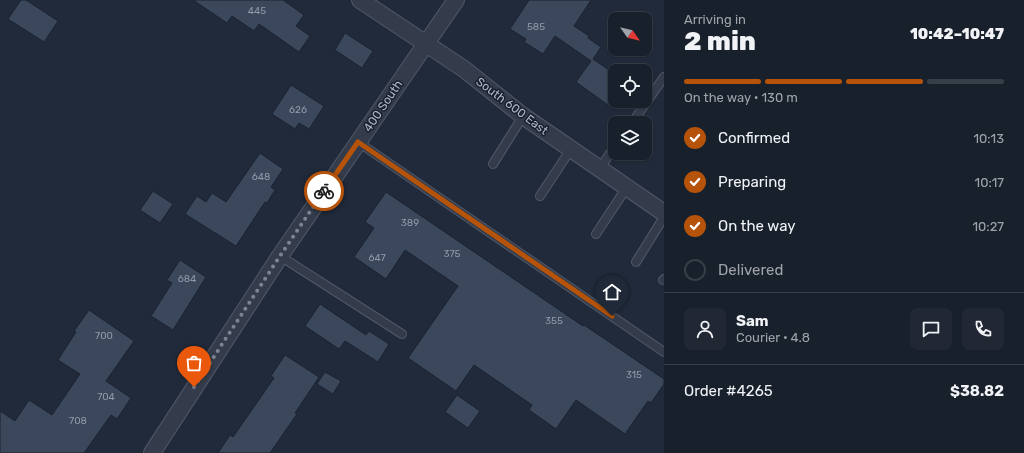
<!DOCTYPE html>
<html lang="en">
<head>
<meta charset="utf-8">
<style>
  body { margin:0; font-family:Rubik,sans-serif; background:#212834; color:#f1f3f6; height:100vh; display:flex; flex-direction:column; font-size:15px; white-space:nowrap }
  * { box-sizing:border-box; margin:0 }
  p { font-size:13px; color:#9fa3a9 }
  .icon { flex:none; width:22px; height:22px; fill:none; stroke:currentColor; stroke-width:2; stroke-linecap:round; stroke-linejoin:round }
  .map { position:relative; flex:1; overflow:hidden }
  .panel { display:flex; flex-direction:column; background:#18202c; width:360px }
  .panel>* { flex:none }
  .needle { width:26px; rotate:124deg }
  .controls { position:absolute; left:608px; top:12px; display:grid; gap:8px }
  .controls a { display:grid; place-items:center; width:44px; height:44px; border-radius:8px; background:#18202c; box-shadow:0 1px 3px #0004,0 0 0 1px #363e48; font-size:20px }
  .pin { position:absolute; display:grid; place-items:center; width:34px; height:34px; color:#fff; margin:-41px -17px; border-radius:50% 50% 50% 0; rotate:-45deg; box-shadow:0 0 4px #0007 }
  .pin .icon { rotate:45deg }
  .courier { position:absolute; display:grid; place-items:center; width:40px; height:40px; margin:-20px; border:3px solid #b45309; border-radius:50%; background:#fff; color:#222; box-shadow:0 1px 5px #0007 }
  .headline em { font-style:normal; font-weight:800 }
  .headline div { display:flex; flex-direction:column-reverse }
  .headline { display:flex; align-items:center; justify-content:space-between; height:68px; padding:0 20px }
  h1 { font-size:26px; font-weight:800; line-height:30px }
  .bar { display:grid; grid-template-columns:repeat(4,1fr); gap:6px 4px; align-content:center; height:48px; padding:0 20px }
  .bar i { height:5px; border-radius:3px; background:#363e48 }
  .bar .on { background:#b45309 }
  .bar p { grid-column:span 4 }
  .line { display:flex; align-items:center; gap:10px; padding:0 20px; border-top:1px solid #363e48 }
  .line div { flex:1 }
  .round { display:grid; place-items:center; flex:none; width:42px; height:42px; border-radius:8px; background:#212834 }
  ol { padding:0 20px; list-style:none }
  li { display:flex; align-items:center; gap:12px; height:44px }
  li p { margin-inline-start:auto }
  li .icon { padding:4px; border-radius:50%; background:#b45309; color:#fff; stroke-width:4 }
  li:last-child { color:#9fa3a9 }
  li i { width:22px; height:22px; border:2px solid #363e48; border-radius:50% }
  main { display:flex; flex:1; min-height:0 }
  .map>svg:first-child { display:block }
</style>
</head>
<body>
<main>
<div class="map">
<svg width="664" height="453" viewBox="0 0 664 453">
  <rect width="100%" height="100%" fill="#202a3a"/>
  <!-- building -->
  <path fill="#3b475b" stroke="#1b2331" d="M21,0H26L58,21L44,42L8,19Z
    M193,0H283L304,15L296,26L310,36L299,52L259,24L254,31L232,16L227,23Z
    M529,0H591L574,26L589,36L588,38L601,47L593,59L615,74V110L576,82L591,61L555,36L543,54L524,42L526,39L510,29Z
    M345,33L373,51L362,68L335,50Z
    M291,85L324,106L309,129L299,123L295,129L272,114Z
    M260,153L283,169L271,187L275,190L267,203L265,202L236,246L185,214L197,196L206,202L212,193L226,202Z
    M153,191L173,204L160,223L140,210Z
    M386,192L583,326L584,325L664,379V384L651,403L648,401L625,434L576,400L556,429L529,410L532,405L474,365L456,391L408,358L458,286L405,250L386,279L354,257L374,228L365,222Z
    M180,260L206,277L173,330L151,316L172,283L167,280Z
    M320,304L366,335L369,331L389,344L378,362L345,341L339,349L305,326Z
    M89,310L134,341L106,381L131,398L117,419L111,415L84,453H0V411L15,421L29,400L52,415L80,374L58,360L76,332L74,331Z
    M285,355L319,377L295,413L297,414L270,453H218L230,435L233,437L274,378L271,376Z
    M325,372L341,381L333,394L317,384Z
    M457,395L480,411L468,428L445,412Z"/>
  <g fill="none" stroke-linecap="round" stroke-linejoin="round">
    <defs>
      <path id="service" d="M632,123L664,77
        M358,142L664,352
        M493,164L523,116
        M600,168L615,146
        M540,196L571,149
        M596,234L627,187
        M280,256L402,334
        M636,262L664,217
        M663,280L664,279"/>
      <path id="minor" d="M360,0L464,69L523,116L664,213
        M152,453L280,256L456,0"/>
    </defs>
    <!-- service casing -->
    <use href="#service" stroke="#515968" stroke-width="10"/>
    <!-- minor casing -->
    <use href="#minor" stroke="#515968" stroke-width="18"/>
    <!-- service -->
    <use href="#service" stroke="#343c4b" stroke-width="8"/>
    <!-- minor -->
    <use href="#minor" stroke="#343c4b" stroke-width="16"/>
  </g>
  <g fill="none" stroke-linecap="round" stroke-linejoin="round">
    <!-- done -->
    <path stroke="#7c8596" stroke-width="4" stroke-dasharray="0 7.2" d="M194,387L280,256L324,191"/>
    <!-- route -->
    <path stroke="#b45309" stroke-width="5" d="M324,191L358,142L612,316"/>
  </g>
  <g text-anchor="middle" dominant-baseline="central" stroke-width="3" stroke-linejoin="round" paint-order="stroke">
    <!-- number labels -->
    <g font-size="10" fill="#919aac">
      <text x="257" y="11">445</text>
      <text x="536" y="27">585</text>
      <text x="298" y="110">626</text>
      <text x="261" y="177">648</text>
      <text x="410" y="223">389</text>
      <text x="452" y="254">375</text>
      <text x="377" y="258">647</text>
      <text x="187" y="279">684</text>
      <text x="554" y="321">355</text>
      <text x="104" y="336">700</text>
      <text x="634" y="375">315</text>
      <text x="106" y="397">704</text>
      <text x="78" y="421">708</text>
    </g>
    <!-- street labels -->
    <g font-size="12" fill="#aeb6c7" stroke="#19212f">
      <text transform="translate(383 106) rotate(-56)">400 South</text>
      <text transform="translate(512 106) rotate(37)">South 600 East</text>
    </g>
  </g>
</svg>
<div class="controls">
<a><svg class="needle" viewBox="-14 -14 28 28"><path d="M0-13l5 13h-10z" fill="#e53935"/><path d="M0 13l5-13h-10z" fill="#9fa3a9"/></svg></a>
<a><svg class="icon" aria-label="locate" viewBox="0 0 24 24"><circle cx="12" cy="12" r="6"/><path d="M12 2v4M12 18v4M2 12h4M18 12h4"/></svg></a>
<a><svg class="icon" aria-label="layers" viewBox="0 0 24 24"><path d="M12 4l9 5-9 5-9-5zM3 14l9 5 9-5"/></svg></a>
</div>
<div class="pin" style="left:194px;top:387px;background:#ea580c"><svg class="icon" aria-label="bag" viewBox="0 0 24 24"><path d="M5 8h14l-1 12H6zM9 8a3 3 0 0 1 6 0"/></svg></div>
<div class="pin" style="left:612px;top:316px;background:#1f2937"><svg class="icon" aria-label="home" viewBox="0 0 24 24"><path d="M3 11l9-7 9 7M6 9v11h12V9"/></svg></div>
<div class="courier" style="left:324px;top:191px"><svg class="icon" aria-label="bike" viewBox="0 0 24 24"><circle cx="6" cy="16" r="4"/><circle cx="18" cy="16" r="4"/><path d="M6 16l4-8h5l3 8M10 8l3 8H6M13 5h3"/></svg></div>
</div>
<section class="panel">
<div class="headline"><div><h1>2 min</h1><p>Arriving in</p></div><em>10:42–10:47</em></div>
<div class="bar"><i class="on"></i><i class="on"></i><i class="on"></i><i></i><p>On the way · 130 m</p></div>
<ol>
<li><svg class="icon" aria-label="check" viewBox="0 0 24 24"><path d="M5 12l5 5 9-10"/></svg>Confirmed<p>10:13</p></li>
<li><svg class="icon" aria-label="check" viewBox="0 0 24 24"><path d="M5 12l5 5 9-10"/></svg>Preparing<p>10:17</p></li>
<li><svg class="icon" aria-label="check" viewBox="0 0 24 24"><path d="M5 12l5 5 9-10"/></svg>On the way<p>10:27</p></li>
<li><i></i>Delivered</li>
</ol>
<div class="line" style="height:72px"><a class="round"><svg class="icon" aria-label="person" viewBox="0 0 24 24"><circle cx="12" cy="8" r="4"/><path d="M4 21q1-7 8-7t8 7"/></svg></a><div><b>Sam</b><p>Courier · 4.8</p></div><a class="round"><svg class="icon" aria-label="chat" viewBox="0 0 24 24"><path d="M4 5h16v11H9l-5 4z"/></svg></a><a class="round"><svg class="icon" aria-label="phone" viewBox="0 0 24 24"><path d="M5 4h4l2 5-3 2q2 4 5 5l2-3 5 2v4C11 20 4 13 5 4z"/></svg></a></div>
<div class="line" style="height:52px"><div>Order #4265</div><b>$38.82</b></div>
</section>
</main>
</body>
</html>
